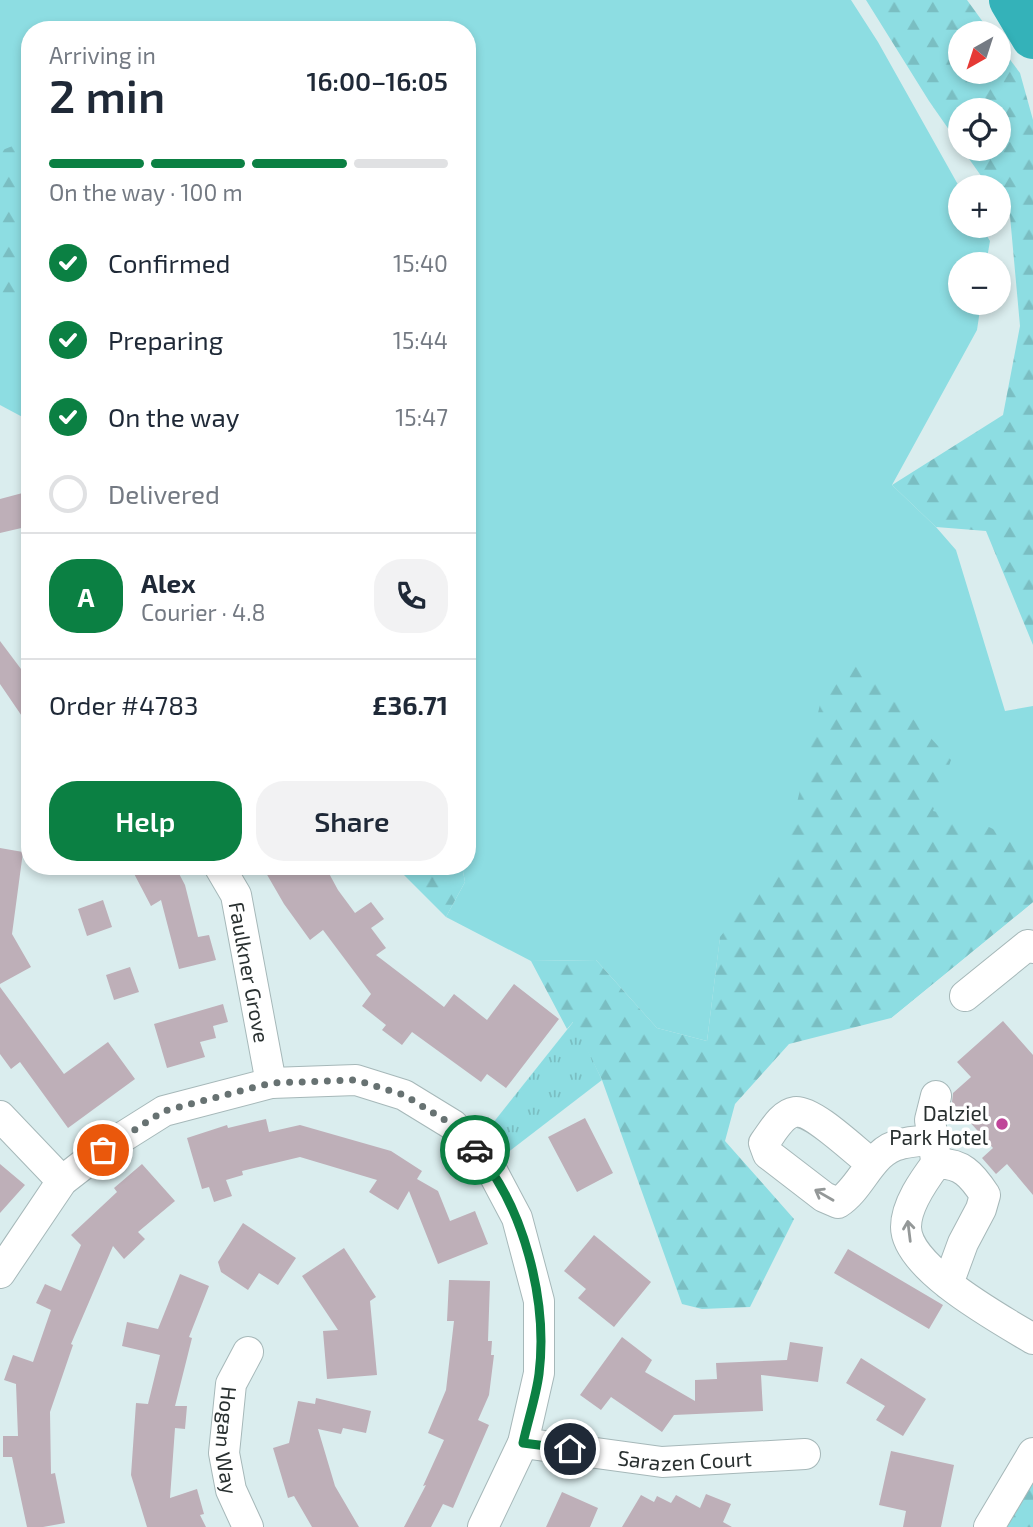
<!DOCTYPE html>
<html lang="en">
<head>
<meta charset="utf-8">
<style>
  body { margin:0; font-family:"Exo 2",sans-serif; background:#f2f2f3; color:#1f2937; height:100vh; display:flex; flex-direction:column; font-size:26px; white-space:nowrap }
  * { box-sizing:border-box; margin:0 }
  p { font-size:23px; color:#747a83 }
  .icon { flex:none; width:38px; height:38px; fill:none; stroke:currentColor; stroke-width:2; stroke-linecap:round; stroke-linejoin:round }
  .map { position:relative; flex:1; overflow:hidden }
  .sheet { position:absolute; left:21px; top:21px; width:455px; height:854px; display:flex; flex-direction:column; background:#fff; border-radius:28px; box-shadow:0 4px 10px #0003 }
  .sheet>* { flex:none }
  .needle { width:46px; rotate:219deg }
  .tools { position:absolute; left:948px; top:21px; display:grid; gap:14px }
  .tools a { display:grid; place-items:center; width:63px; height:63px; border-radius:50%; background:#fff; box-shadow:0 4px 10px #0003; font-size:35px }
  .pin { position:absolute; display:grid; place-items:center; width:60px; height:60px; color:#fff; margin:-30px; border:4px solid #fff; border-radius:50%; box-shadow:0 2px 7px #0007 }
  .courier { position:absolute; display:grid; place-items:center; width:70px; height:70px; margin:-35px; border:5px solid #0b8043; border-radius:50%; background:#fff; color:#222; box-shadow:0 2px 9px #0007 }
  .summary em { font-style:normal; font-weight:600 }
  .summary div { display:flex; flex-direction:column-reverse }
  .summary { display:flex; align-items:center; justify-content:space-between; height:119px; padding:0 28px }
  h1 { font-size:46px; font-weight:600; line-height:52px }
  .bar { display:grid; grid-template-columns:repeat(4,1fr); gap:10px 7px; align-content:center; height:84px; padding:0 28px }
  .bar i { height:9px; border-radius:5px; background:#e0e1e3 }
  .bar .selected { background:#0b8043 }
  .bar p { grid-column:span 4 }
  .line { display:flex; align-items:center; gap:18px; padding:0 28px; border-top:2px solid #e0e1e3 }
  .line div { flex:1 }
  .round { display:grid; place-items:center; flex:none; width:74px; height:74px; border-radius:28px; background:#f2f2f3 }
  ol { padding:0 28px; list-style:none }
  li { display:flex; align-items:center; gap:21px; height:77px }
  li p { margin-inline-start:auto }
  li .icon { padding:7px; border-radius:50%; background:#0b8043; color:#fff; stroke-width:4 }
  li:last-child { color:#747a83 }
  li i { width:38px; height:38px; border:4px solid #e0e1e3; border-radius:50% }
  .primary-button { display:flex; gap:14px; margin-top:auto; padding:14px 28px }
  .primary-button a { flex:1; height:80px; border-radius:28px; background:#0b8043; color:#fff; font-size:28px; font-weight:600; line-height:80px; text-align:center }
  .primary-button a+a { background:#f2f2f3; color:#1f2937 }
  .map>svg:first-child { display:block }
</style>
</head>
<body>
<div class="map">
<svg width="1033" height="1527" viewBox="0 0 1033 1527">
  <defs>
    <pattern id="forest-firs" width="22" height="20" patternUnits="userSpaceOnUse" patternTransform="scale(1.75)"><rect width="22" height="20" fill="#8ddde2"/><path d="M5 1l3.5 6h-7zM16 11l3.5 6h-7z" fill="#7abec2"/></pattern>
    <pattern id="park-tufts" width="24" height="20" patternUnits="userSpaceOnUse" patternTransform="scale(1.75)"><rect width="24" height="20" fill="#8ddde2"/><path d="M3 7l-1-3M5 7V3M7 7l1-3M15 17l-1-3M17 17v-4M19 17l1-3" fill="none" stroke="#7abec2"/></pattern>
  </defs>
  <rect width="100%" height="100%" fill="#daedee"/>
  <!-- grass -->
  <path fill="#8ddde2" d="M0,0H851L878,42L961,190V226H981L990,241L986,264H961V303H981L977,330L892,485L936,527L956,550L1005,711L1033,706V902L891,1018L720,938L707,1041L657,1028L596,960L531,961L446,917L465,882L462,866H467V30H30V421L0,405Z"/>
  <!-- forest -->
  <path fill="url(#forest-firs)" d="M866,0H967L991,33H961V72H999V45L1020,73L1033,120V645L986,531L936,527L892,485L1003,415L1020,326L1010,216L999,202V187H989L962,149H999V110H961V147L929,101Z
    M30,139V307L0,292V151Z
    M839,662L867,669L951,760L933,811L977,821L1033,849V902L891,1018L789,1044L735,1104L725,1141L794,1219L750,1307L702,1309L682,1304L602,1080L573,1022L567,1029L531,961L596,960L657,1028L707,1041L720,937L785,854L822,696Z
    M395,866H462L465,882L446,917Z
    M1033,1483V1527H1007Z"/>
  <!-- park -->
  <path fill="url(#park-tufts)" d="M574,1021L602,1080L507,1153L489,1128Z"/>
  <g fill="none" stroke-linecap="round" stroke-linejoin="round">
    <!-- river -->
    <path stroke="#34b2b9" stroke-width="44" d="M1011,0L1033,37"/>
  </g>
  <!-- building -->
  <path fill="#beafb8" d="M30,491V526L0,533V499Z
    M0,641L30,681V728L0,684Z
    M0,848L23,852L12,934L31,967L0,984Z
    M130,866H175L185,885L198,937L209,935L216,960L179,969L161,900L151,906Z
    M262,866H325L338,890L355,913L371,902L384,919L371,928L386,948L376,955L444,1007L454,994L487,1020L514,984L559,1019L506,1088L487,1074L481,1082L412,1032L402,1045L382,1030L386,1025L362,1006L371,994L323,930L310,940L284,904Z
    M103,900L112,927L87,936L78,909Z
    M130,967L139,992L114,1000L106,975Z
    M0,987L64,1074L108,1042L135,1079L68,1128L20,1062L11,1069L0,1054Z
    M223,1004L228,1022L213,1026L216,1038L200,1042L205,1057L167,1068L154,1024Z
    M1003,1021L1033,1055V1195L1007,1164L996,1174L982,1158L993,1148L952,1102L953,1093L971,1077L957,1062Z
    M585,1118L613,1173L577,1192L548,1137Z
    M266,1119L269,1132L300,1125L391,1151L422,1171L417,1179L438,1191L450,1221L475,1211L488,1244L438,1264L409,1191L398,1210L369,1192L377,1180L300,1157L242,1171L243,1175L226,1180L232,1196L214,1202L209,1187L202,1189L187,1138L227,1125L228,1128Z
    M0,1164L25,1185L0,1213Z
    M142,1164L175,1201L138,1232L145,1239L124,1259L113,1246L71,1344L73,1345L50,1412L51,1474L55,1473L65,1523L43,1527H27L12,1457H3V1436H18L16,1384L4,1380L13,1355L33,1362L51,1310L36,1303L45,1284L61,1291L81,1245L71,1235L117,1192L114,1188Z
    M243,1223L296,1258L278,1285L259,1273L248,1290L221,1272L218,1262Z
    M594,1235L651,1282L614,1327L578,1298L586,1289L564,1271Z
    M344,1248L376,1297L370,1301L377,1375L327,1379L323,1331L338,1330L302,1276Z
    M848,1249L943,1305L929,1329L834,1273Z
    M180,1274L209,1286L189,1337L192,1338L175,1406H187L185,1429L175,1428L170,1498L197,1489L204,1514L200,1515L206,1527H147L131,1475L136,1403L148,1404L160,1355L122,1346L127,1322L158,1329Z
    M449,1280L490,1281L488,1341H492L491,1355H494L489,1395L478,1420L489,1425L453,1508L443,1504L431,1527H404L426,1485L423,1486L444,1440L428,1433L446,1390L454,1321H447Z
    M622,1337L652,1360L645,1372L695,1401V1380L717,1379L716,1363L787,1360L790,1342L823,1347L818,1382L761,1375L763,1411L674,1415L662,1432L611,1397L601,1410L580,1395Z
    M861,1358L926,1399L903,1436L876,1420L885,1406L846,1383Z
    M316,1398L371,1411L366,1433L343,1428L341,1434L318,1429L335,1486L359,1527H312L294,1496L288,1498L273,1448L289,1443L298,1401L315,1404Z
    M891,1451L954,1465L941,1527H903L906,1511L879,1505Z
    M562,1492L598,1508L590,1527H546Z
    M706,1494L731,1504L723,1522L732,1527H622L641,1495L654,1502L657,1496L671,1503L676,1495L700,1508Z"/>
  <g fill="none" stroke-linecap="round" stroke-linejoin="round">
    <defs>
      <g id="minor">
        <path id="s1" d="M219,866L236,895L271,1083"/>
        <path d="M965,996L1028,945L1033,948"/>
        <path d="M0,1116L62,1181"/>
        <path d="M936,1160L930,1120L936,1096"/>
        <path d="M872,1164C856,1152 812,1109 795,1112C781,1114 772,1133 764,1143L768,1154L824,1197L838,1203C862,1188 871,1150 901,1144C911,1141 923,1141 933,1140"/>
        <path d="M0,1273L62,1181L102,1150L164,1111L271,1083L356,1080L404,1095L453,1125L490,1167L517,1218L539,1301V1373L523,1443L483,1527"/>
        <path d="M948,1284L963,1243L981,1209L985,1195C972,1175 961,1162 936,1164C924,1180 906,1205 906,1227C906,1268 1000,1319 1033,1339"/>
        <path id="s2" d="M248,1352L231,1384L224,1453L231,1490L248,1527"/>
        <path id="s3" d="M523,1443L662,1462L805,1454"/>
        <path d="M989,1527L1033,1453"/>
      </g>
    </defs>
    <!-- minor casing -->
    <use href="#minor" stroke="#a6b8b9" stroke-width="32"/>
    <!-- minor -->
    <use href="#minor" stroke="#fff" stroke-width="30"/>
  </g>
  <!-- one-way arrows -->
  <defs><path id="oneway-shaft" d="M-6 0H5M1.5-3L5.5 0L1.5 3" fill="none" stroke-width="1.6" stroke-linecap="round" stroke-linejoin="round" transform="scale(1.75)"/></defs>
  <g stroke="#949898">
    <use href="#oneway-shaft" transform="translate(824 1195) rotate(-150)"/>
    <use href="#oneway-shaft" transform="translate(909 1231) rotate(-97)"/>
  </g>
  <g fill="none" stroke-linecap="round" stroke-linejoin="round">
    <!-- done -->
    <path stroke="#677272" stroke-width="7" stroke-dasharray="0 12.6" d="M103,1150L164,1111L271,1083L356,1080L404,1095L453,1125L475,1150"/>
    <!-- route -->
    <path stroke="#0b8043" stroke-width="9" d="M475,1150C524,1205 548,1301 539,1374C536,1397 528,1420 523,1443L570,1449"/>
  </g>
  <!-- markers -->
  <circle fill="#c04699" stroke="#fff" stroke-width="2.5" cx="1002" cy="1124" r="7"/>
  <g text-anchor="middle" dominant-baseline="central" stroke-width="7" stroke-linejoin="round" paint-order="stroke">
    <!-- street labels -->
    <g font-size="21" fill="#293030" stroke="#fff">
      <text stroke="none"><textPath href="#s1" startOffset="112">Faulkner Grove</textPath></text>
      <text stroke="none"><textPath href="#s2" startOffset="93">Hogan Way</textPath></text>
      <text stroke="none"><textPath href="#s3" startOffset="163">Sarazen Court</textPath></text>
    </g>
    <!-- poi labels -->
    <g font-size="21" fill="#293030" stroke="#fff" text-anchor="end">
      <text x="988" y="1112">Dalziel<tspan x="988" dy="24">Park Hotel</tspan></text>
    </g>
  </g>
</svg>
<div class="tools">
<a><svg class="needle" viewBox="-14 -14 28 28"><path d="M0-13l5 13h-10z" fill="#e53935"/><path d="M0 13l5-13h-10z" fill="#747a83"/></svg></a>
<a><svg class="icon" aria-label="locate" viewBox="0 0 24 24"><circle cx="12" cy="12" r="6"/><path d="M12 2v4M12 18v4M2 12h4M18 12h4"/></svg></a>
<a>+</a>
<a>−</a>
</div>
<div class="pin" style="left:103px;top:1150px;background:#ea580c"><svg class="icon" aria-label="bag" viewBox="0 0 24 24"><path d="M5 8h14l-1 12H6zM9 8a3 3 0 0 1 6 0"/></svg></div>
<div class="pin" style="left:570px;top:1449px;background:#1f2937"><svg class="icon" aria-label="home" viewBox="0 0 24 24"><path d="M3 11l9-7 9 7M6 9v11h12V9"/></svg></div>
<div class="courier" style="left:475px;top:1150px"><svg class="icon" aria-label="car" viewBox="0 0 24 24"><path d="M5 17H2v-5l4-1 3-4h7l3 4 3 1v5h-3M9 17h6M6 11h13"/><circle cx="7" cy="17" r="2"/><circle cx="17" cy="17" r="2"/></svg></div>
<section class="sheet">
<div class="summary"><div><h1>2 min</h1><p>Arriving in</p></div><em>16:00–16:05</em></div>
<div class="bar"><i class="selected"></i><i class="selected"></i><i class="selected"></i><i></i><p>On the way · 100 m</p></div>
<ol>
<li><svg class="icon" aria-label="check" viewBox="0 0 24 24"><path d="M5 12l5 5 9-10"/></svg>Confirmed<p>15:40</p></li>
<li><svg class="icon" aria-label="check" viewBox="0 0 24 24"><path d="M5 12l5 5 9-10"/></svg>Preparing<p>15:44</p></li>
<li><svg class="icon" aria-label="check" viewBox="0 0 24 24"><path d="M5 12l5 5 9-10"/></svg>On the way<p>15:47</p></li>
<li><i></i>Delivered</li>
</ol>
<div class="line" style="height:126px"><b class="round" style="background:#0b8043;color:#fff">A</b><div><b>Alex</b><p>Courier · 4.8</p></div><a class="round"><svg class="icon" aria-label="phone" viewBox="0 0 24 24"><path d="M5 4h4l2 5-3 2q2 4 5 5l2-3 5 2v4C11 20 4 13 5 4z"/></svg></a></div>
<div class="line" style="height:91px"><div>Order #4783</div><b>£36.71</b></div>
<div class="primary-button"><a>Help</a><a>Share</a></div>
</section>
</div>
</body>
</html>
